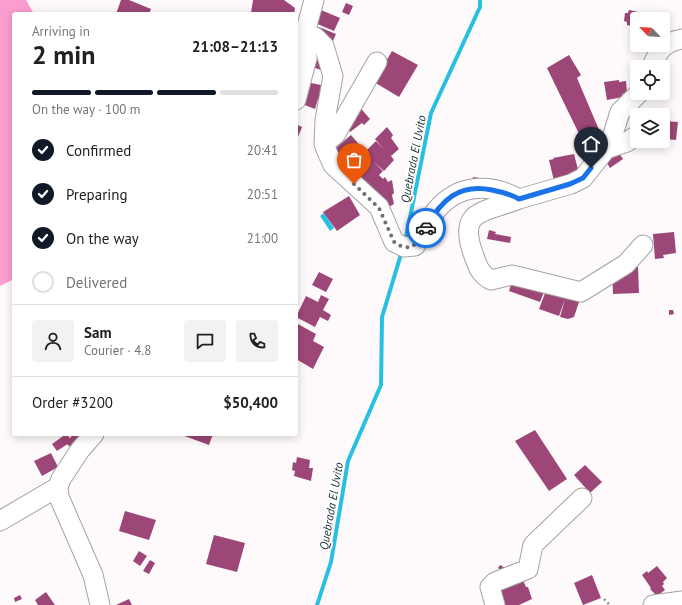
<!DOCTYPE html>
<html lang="en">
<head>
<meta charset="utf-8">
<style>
  body { margin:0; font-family:"PT Sans",sans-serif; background:#f2f2f2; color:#202124; height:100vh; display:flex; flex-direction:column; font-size:15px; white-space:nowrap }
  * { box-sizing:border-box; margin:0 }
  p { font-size:13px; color:#757577 }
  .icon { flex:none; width:22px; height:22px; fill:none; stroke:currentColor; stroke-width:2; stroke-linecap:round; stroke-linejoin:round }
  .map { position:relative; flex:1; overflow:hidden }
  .panel { position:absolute; left:12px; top:12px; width:286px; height:424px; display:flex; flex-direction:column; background:#fff; border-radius:4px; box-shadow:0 2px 10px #0003 }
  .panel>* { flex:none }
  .needle { width:26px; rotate:295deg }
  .tools { position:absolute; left:630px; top:12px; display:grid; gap:8px }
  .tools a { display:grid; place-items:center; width:40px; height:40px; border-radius:4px; background:#fff; box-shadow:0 2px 10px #0003; font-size:20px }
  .pin { position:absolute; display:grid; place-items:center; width:34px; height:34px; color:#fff; margin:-41px -17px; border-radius:50% 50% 50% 0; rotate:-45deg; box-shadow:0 0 4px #0007 }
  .pin .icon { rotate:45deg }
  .courier { position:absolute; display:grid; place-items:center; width:40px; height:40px; margin:-20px; border:3px solid #1a73e8; border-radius:50%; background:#fff; color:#222; box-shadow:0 1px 5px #0007 }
  .head em { font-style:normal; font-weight:700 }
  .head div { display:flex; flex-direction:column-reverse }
  .head { display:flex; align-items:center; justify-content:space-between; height:68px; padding:0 20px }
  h1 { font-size:26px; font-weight:700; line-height:30px }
  .bar { display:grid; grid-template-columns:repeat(4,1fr); gap:6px 4px; align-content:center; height:48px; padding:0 20px }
  .bar i { height:5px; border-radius:3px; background:#e0e0e0 }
  .bar .on { background:#111827 }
  .bar p { grid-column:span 4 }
  .line { display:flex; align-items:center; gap:10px; padding:0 20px; border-top:1px solid #e0e0e0 }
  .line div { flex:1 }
  .round { display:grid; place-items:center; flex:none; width:42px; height:42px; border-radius:4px; background:#f2f2f2 }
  ol { padding:0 20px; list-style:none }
  li { display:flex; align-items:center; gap:12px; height:44px }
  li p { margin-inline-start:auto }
  li .icon { padding:4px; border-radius:50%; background:#111827; color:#fff; stroke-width:4 }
  li:last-child { color:#757577 }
  li i { width:22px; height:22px; border:2px solid #e0e0e0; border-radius:50% }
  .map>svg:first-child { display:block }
</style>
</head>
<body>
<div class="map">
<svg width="682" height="605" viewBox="0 0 682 605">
  <rect width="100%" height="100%" fill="#fefafc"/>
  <!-- forest -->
  <path fill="#fc9dcf" d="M0,0H26L34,14H14V279L0,286Z"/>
  <!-- water -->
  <path fill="#29bfe3" d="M324,213L334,228L330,231L320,216Z"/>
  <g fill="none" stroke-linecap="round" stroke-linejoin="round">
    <!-- stream -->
    <path stroke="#29bfe3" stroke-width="4" d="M405,242L431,113L480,7V0
      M317,605L331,562L348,461L381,385L382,317L402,251"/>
  </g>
  <!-- building -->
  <path fill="#9c4777" d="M121,0H129L151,9L149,14H116Z
    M253,0H284L295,8L294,14L251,13Z
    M346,3L353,6L349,15L342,12Z
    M321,10L340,18L334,31L315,23Z
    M629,10L648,14L647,19H637V27L627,25V22L624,21L625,13H628Z
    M319,27L336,34L332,43L315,36Z
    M314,51L322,59L324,71L312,67Z
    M392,51L418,65L399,97L374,82Z
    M569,55L581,75L577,78L600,132L582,140L547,68Z
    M619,80V82L626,81L627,93L622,94L623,97L607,100L604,82Z
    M306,82L326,86L324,101L318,99L315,109L302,104Z
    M357,104L370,119L364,125L362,123L350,132L347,128Z
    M663,121L678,122L676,140L663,139Z
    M296,124L302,127L298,137L296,136Z
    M387,127L393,135L391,138L399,149L391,156L394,160L384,171L374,162L383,171L379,175L383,179L385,177L388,182L392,180L394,193L392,195L394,204L385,209L367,187L370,184L366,187L355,175L360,169L354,163L376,141L384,149L375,139Z
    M351,135L362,148L343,164L332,151Z
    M616,149L623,159L610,168L604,158Z
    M574,154L580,177L554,181L549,160L554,159L553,158Z
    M473,177L486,179L472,183Z
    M349,196L360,215L337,231L323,212Z
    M489,230L496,232L495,234L511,237L510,243L487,239Z
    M674,232L676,253L663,255L664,258L655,259L653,234Z
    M638,267L639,293L613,294L612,268Z
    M319,272L333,279L326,292L312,285Z
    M513,278L546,287L540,302L509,291Z
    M547,288L581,296L574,317L568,319L560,317L565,299L559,316L539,309Z
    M321,295L329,299L323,310L331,315L328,321L320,317L315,327L296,317L306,296L318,302Z
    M669,310H673L674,314L669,315Z
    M296,323L316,334L313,341L324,347L313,369L296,359Z
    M535,430L567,479L549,491L515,441Z
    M66,434L70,438L66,445L57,451L52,444Z
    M73,434H89L78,451L66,444Z
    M179,434H213L209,445Z
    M51,453L58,467L42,476L34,461Z
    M297,457L310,460L309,468H313L311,481L294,476L295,471L292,470L293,462L296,463Z
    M585,465L602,482L590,493L574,475Z
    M125,511L156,520L149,540L119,531Z
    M214,535L245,543L237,572L206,564Z
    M139,551L147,556L140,566L133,561Z
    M150,560L155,563L149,574L143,571Z
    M500,565L509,570L506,574L498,568Z
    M657,566L667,578L663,582L664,584L662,586L665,590L657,596L650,589L651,588L642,575L647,571L648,573Z
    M592,575L601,598L583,605L574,583Z
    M523,580L526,587H528L532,599L519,605H498L495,588Z
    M46,592L55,605H38L35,600Z
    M20,595L22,599L15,602L14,598Z
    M129,599L132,605H116Z"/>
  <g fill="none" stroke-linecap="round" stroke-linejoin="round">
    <defs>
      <path id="minor" d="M296,35L305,33L315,37L324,46L333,76L325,120L324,144L328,154L333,165L379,207L394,242L404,247L415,246C422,237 426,226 432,216C453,185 487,181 519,199L571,184L583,178L610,144L620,112L639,93
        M652,67C658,50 664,42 682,39
        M296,100L307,58L305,33L314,0
        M324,144L335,135L377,62
        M606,149L627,142L637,135
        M519,199C485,213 456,208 474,256C478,267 480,274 491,280L512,275L581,292L626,264L643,245
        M94,434L80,450L61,479L58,487L59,497L93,575L100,605
        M0,521L58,487
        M495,605L490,587L495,582L528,569L533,545L582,498
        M653,605L682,601"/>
    </defs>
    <!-- minor casing -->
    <use href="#minor" stroke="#a5a2a3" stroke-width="21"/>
    <!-- path -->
    <path stroke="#908e8f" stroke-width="2.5" stroke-dasharray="2 3" stroke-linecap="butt" d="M604,599L610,605"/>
    <!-- minor -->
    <use href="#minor" stroke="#fff" stroke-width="19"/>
  </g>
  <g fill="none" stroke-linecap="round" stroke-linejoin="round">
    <!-- done -->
    <path stroke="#706e6f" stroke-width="4" stroke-dasharray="0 7.2" d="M354,184L379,208L394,242C412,255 418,242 426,228"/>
    <!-- route -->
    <path stroke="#1a73e8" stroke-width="5" d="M426,228C441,200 459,183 492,190C502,192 510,194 519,199L570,184L583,178L591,168"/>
  </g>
  <g text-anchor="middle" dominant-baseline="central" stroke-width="4" stroke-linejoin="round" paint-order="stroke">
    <!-- water labels -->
    <g font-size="12" font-style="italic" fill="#182f36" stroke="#fff">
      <text transform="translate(413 159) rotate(-79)">Quebrada El Uvito</text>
      <text transform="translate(331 506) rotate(-80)">Quebrada El Uvito</text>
    </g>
  </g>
</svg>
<div class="tools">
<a><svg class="needle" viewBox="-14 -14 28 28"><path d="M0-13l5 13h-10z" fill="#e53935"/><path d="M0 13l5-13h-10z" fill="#757577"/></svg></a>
<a><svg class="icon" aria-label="locate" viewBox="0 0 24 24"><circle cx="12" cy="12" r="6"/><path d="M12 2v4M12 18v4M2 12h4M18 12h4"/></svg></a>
<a><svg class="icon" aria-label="layers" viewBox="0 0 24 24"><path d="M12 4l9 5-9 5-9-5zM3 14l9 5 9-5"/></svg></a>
</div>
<div class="pin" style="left:354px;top:184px;background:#ea580c"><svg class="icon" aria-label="bag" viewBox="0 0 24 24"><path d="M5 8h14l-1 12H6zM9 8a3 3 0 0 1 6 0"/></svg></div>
<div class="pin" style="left:591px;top:168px;background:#1f2937"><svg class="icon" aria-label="home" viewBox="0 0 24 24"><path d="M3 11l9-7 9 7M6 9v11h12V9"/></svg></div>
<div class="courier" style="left:426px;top:228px"><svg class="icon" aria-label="car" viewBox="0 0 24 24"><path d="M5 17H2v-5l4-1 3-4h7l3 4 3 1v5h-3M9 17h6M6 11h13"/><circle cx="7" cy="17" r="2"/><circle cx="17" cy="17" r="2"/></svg></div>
<section class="panel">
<div class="head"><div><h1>2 min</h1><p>Arriving in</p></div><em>21:08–21:13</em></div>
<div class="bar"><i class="on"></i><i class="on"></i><i class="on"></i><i></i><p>On the way · 100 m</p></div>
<ol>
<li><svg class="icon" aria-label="check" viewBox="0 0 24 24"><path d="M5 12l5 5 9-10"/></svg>Confirmed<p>20:41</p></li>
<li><svg class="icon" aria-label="check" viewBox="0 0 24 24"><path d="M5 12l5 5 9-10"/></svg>Preparing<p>20:51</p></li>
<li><svg class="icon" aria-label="check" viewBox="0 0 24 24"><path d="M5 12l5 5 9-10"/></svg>On the way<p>21:00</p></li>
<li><i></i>Delivered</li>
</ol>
<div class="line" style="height:72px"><a class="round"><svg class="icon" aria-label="person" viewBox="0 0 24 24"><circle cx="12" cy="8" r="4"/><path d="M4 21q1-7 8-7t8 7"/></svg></a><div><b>Sam</b><p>Courier · 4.8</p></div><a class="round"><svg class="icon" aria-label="chat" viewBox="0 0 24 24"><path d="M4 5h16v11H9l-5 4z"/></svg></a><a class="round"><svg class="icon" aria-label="phone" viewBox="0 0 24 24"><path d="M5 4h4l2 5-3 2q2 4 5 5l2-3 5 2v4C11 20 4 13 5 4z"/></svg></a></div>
<div class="line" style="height:52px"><div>Order #3200</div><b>$50,400</b></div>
</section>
</div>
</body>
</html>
